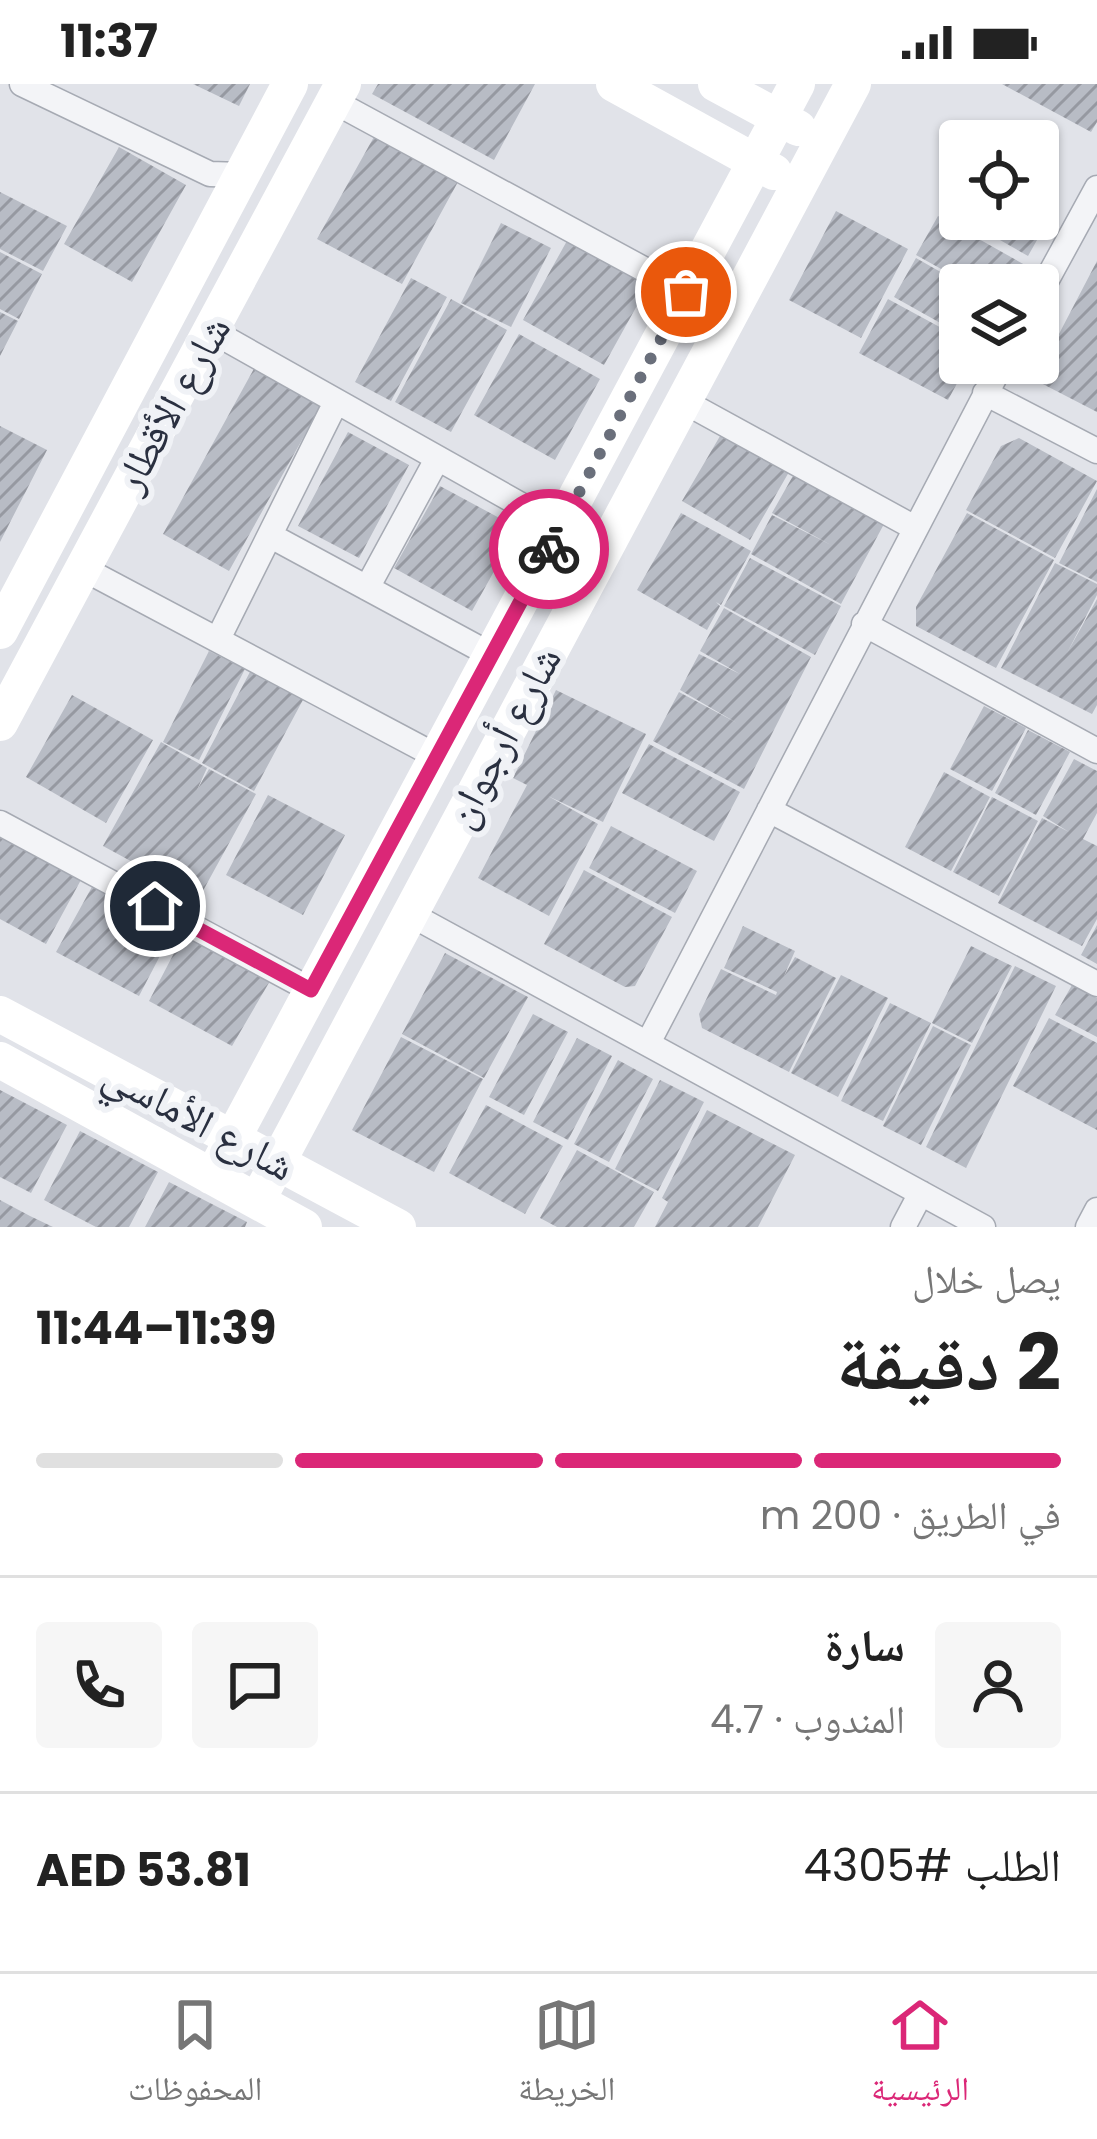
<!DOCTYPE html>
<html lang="ar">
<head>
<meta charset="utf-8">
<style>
  body { margin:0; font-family:Poppins,"Noto Naskh Arabic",sans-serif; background:#f6f6f6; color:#222; direction:rtl; height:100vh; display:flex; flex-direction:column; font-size:45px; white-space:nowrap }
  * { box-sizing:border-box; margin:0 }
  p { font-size:39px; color:#767676 }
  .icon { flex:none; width:66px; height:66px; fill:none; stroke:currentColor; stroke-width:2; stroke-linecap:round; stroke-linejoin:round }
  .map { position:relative; height:1143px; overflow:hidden; direction:ltr }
  .side { display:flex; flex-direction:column; background:#fff; flex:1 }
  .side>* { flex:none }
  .controls { position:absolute; left:939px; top:36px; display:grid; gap:24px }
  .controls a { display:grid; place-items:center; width:120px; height:120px; border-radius:12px; background:#fff; box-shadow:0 3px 9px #0004; font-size:60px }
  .pin { position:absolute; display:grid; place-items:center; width:102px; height:102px; color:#fff; margin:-51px; border:6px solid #fff; border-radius:50%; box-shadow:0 3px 12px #0007 }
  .courier { position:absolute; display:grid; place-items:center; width:120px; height:120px; margin:-60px; border:9px solid #db2777; border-radius:50%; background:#fff; color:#222; box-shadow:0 3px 15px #0007 }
  .head em { font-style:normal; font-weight:700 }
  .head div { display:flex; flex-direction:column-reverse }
  .head { display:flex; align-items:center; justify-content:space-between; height:204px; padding:0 36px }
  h1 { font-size:78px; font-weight:700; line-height:90px }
  .bar { display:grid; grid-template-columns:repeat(4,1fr); gap:18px 12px; align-content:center; height:144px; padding:0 36px }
  .bar i { height:15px; border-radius:9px; background:#e0e0e0 }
  .bar .current { background:#db2777 }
  .bar p { grid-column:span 4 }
  .line { display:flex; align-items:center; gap:30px; padding:0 36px; border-top:3px solid #e0e0e0 }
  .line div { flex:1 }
  .round { display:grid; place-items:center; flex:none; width:126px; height:126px; border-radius:12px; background:#f6f6f6 }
  .status { display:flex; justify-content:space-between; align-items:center; height:84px; padding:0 60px; background:#fff; direction:ltr }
  .status svg { height:33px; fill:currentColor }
  .tab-bar { display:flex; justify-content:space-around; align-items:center; height:168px; border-top:3px solid #e0e0e0; background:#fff; font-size:33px; color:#767676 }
  .tab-bar a { display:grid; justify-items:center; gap:6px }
  .tab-bar .current { color:#db2777 }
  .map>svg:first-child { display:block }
</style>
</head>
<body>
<div class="status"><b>11:37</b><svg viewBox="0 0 49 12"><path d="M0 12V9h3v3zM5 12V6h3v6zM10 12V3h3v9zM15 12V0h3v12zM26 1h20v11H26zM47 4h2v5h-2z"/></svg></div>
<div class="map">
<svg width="1097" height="1143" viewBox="0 0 1097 1143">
  <defs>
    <pattern id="building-hatch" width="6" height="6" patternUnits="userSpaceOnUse" patternTransform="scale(3)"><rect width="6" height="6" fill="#b8bcc5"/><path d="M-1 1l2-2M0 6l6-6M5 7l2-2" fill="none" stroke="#9699a1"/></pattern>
  </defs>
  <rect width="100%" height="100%" fill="#e1e3e9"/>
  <!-- building -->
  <path fill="url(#building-hatch)" d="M193,0H250L239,22Z
    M378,0H535L494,76L372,10Z
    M1002,0H1097V38L1091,48Z
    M375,51L459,96L402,200L317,155Z
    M119,63L186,101L132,198L64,160Z
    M960,89V133L941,123Z
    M0,108L67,142L43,187L0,165Z
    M836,127L908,165L861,254L789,216Z
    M1038,127L1050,133L1028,172L963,135H1038Z
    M938,132L1025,181L1013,201H970L916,171Z
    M501,139L551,164L511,243L461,219Z
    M568,155L649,200L604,281L523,236Z
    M0,168L42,190L19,235L0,225Z
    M916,174L960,199V250L894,213Z
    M1097,177V328L1035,296Z
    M411,194L447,213L391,317L355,298Z
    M451,215L507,246L451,348L395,318Z
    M888,215L960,254V279H968L948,316L859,269Z
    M0,228L18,237L0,272Z
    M519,250L600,295L555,376L474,331Z
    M256,281L323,318L229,487L163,450Z
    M730,335L797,374L750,456L682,417Z
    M0,342L47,366L0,458Z
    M348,348L409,381L359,474L298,442Z
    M1019,354L1097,397L1055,474L966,426L1001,362Z
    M794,390L884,440L841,520L751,470L772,431L831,461L772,429Z
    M440,402L518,444L472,527L394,484Z
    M1097,405V498L1059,479Z
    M681,429L751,467L721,521L716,518L720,522L707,546L637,506Z
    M967,429L1054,476L996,584L916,542V523Z
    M750,474L841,522L815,571L724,522Z
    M1055,479L1097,500V511L1067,569L1097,515V621L1092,630L1001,584Z
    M724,524L811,573L744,705L653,657L679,608L737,639L680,606L699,570L740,590L700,567Z
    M209,567L245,585L199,676L163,658Z
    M251,586L304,614L254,707L202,679Z
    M556,606L646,650L603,738L548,712L598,740L549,832L478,794L527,701L513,694Z
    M72,611L153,656L106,739L26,693Z
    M984,622L1026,644L992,707L950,685Z
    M1028,646L1070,668L1036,731L995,709Z
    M161,658L207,684L197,706L209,685L256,710L199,814L103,762Z
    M649,660L740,708L714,757L622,709Z
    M1074,675L1097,687V729L1083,755L1097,762V835L1082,862L998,819L1042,734L1069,748L1043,732Z
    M944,688L990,713L951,787L905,763Z
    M268,711L345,751L303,831L226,791Z
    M992,713L1038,737L999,812L953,788Z
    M611,742L697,787L675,829L589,784Z
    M0,754L82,794L46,860L0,835Z
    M584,786L672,833L635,902L625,903L544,860Z
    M93,801L174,845L139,912L56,868Z
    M1097,841V880L1081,871Z
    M743,842L795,867L784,892L795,873L836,894L789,988L702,944L699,930L721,885L776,911L777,908L724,884Z
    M184,850L270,897L232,962L149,917Z
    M971,862L1012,882L972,959L932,939Z
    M445,869L528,913L484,994L402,950Z
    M1015,882L1056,902L966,1084L926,1063Z
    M841,891L888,914L838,1013L791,989Z
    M1072,901L1097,914V953L1055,931Z
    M890,919L931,939L883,1037L841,1017Z
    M533,930L568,948L524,1031L489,1013Z
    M1049,934L1097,959V1046L1013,1002Z
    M933,942L971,961L921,1061L883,1042Z
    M401,953L483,995L434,1088L352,1046Z
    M577,954L612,972L568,1056L533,1038Z
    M618,976L653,995L609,1078L574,1060Z
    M660,996L704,1018L658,1107L615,1085Z
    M0,1006L67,1041L31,1109L0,1093Z
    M486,1021L563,1062L525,1130L449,1089Z
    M707,1026L795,1071L758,1143H655L668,1118L662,1114Z
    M80,1047L158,1088L129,1143H96L44,1116Z
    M577,1066L654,1108L634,1143H557L540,1134Z
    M169,1098L247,1138L245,1143H145Z
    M0,1116L30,1132L53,1143H0Z"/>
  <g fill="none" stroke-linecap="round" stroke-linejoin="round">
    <defs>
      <path id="street" d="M22,0L210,90L241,91
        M333,17L686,208
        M1038,212L1097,104
        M212,247L560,443
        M985,309L1097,367
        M683,317L915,444
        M271,452L493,572
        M82,484L438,673
        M367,504L436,377
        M864,540L1097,667
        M218,555L336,318
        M769,726L1097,900
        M0,739L311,906
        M408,829L983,1143
        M648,959L1002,279
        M903,1143L921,1109
        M1088,1143L1097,1126"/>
    </defs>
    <!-- street casing -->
    <use href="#street" stroke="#a6aab3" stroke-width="27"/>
    <!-- street -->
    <use href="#street" stroke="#f3f4f7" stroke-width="24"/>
    <!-- secondary -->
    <path stroke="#fff" stroke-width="36" d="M614,0L774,88
      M716,0L798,44
      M0,547L290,0
      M0,639L343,0
      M0,930L398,1143
      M0,976L304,1143
      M212,1093L797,0
      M257,1117L853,0"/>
  </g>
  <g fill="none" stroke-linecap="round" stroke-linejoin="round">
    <!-- done -->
    <path stroke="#6a6f7b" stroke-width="12" stroke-dasharray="0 21.6" d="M549,465L686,208"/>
    <!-- route -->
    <path stroke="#db2777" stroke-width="15" d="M155,822L311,906L549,465"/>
  </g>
  <g text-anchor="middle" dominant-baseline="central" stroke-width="12" stroke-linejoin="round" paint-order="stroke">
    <!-- street labels -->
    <g font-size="42" fill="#2a3040" stroke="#f0f2f6">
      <text transform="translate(172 320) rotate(-61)">شارع الأقطار</text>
      <text transform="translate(503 653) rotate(-62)">شارع أرجوان</text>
      <text transform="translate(199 1036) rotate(28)">شارع الأماسي</text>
    </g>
  </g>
</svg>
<div class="controls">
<a><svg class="icon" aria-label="locate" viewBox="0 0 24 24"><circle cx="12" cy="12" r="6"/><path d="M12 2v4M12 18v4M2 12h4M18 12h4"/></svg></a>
<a><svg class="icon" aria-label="layers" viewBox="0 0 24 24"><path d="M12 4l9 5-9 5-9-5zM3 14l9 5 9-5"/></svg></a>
</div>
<div class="pin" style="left:686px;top:208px;background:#ea580c"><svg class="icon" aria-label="bag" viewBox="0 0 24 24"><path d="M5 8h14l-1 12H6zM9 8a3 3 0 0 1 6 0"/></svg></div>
<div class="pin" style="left:155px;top:822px;background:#1f2937"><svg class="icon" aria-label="home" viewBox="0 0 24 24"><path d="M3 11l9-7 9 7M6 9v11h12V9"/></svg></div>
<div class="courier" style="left:549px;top:465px"><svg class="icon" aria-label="bike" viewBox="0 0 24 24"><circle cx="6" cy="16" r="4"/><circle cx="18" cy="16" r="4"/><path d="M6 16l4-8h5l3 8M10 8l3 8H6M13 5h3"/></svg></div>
</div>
<section class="side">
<div class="head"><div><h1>2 دقيقة</h1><p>يصل خلال</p></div><em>11:39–11:44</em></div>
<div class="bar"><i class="current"></i><i class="current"></i><i class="current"></i><i></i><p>في الطريق · 200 m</p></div>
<div class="line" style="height:216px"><a class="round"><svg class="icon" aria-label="person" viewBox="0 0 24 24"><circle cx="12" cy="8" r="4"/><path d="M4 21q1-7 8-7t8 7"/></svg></a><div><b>سارة</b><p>المندوب · 4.7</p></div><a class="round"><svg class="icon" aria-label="chat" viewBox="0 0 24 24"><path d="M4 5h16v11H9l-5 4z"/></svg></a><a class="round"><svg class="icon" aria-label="phone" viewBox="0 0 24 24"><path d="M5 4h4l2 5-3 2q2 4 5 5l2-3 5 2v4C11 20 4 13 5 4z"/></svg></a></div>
<div class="line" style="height:156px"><div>الطلب #4305</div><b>AED 53.81</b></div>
</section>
<nav class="tab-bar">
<a class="current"><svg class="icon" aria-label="home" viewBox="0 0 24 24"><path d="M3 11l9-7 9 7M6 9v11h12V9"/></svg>الرئيسية</a>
<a><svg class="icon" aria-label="map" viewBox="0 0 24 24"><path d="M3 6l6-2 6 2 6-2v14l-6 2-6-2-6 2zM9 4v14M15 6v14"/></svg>الخريطة</a>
<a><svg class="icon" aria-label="saved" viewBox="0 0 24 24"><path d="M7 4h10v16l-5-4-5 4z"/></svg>المحفوظات</a>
</nav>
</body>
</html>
